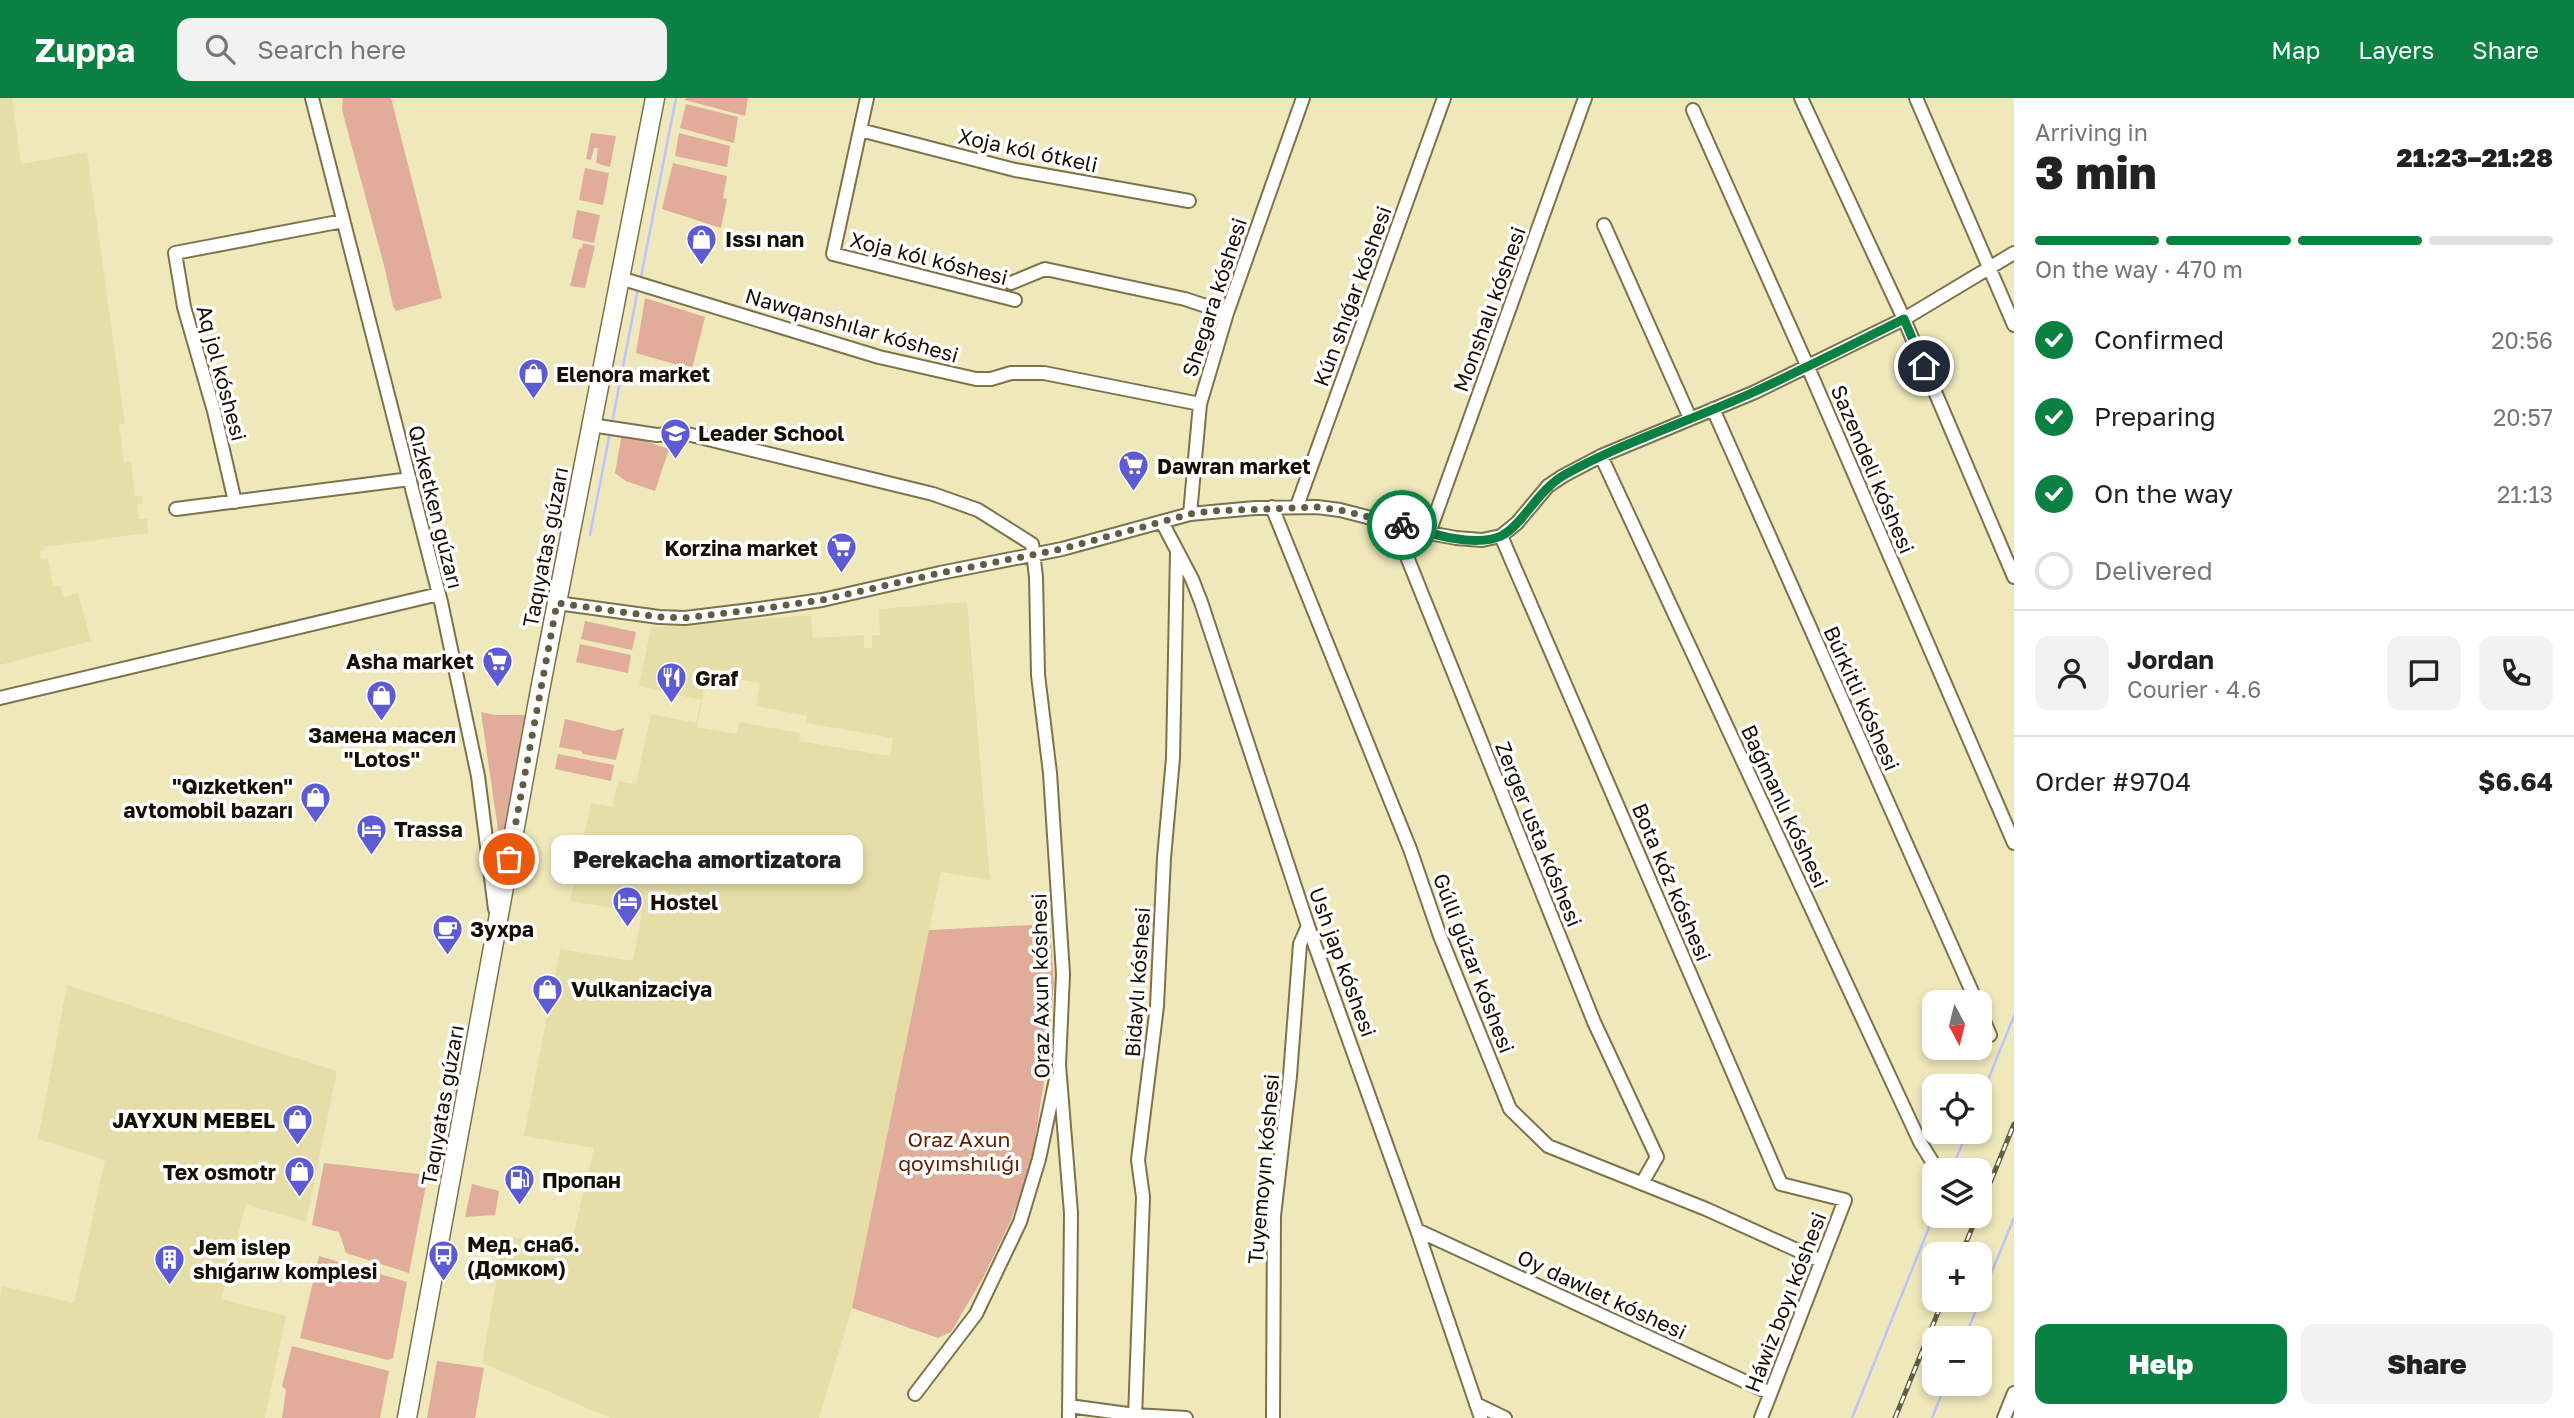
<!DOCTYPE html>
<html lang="en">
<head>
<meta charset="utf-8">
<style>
  body { margin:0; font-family:"Golos Text",sans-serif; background:#f2f2f2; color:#222; height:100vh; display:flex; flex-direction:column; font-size:26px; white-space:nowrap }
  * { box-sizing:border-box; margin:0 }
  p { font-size:23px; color:#767676 }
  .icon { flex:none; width:38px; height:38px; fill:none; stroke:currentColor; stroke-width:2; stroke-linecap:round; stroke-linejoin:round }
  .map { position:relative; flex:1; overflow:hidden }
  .drawer { display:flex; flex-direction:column; background:#fff; width:560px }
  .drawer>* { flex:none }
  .needle { width:46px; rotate:173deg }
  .controls { position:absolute; left:1922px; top:892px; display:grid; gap:14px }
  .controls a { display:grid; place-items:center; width:70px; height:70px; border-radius:14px; background:#fff; box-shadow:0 4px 10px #0003; font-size:35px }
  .pin { position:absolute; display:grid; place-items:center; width:60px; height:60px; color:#fff; margin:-30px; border:4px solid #fff; border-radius:50%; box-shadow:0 2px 7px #0007 }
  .courier { position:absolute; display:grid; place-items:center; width:70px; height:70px; margin:-35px; border:5px solid #0b8043; border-radius:50%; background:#fff; color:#222; box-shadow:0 2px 9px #0007 }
  .bubble { position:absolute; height:49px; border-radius:14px; background:#fff; box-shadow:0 4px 10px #0003; font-size:23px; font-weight:800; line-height:49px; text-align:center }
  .head em { font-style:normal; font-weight:800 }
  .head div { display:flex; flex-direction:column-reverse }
  .head { display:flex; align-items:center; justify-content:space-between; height:119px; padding:0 21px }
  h1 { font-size:46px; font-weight:800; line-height:52px }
  .bar { display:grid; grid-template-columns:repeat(4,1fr); gap:10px 7px; align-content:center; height:84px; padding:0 21px }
  .bar i { height:9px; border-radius:5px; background:#e0e0e0 }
  .bar .on { background:#0b8043 }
  .bar p { grid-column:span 4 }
  .line { display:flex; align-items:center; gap:18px; padding:0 21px; border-top:2px solid #e0e0e0 }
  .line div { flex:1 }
  .round { display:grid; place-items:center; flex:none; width:74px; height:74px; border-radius:14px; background:#f2f2f2 }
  ol { padding:0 21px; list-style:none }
  li { display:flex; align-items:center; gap:21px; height:77px }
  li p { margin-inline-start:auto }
  li .icon { padding:7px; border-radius:50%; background:#0b8043; color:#fff; stroke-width:4 }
  li:last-child { color:#767676 }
  li i { width:38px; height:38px; border:4px solid #e0e0e0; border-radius:50% }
  .primary-button { display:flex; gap:14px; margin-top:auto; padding:14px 21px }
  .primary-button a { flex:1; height:80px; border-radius:14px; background:#0b8043; color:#fff; font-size:28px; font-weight:800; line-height:80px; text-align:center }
  .primary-button a+a { background:#f2f2f2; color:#222 }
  header { display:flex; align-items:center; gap:42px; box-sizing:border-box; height:98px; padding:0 35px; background:#0b8043; color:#fff }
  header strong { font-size:33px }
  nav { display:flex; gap:38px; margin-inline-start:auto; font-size:24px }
  .search { width:490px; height:63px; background:#f2f2f2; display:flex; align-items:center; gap:18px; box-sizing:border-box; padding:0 24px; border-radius:14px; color:#767676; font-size:26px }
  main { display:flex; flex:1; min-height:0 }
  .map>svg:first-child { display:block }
</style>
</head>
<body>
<header>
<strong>Zuppa</strong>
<div class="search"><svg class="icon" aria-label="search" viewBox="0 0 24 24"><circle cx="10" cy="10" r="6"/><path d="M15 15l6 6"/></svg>Search here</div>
<nav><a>Map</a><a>Layers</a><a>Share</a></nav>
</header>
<main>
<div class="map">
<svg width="2014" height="1320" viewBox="0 0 2014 1320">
  <rect width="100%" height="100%" fill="#efe8bb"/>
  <!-- built -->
  <path fill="#e6dea9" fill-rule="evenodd" d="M0,0H12L21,66L87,54L125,326L119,327L124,364L131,363L135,398H142L143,405L137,407L139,421H147L148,435L44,449V452L39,453L41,462L48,461L53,488H61L64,499L78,495L91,543L0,567Z
    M967,504L990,782L941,774L852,1210L819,1320H610L482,1265L504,1137L570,1151L594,1050L524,1038L560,851L633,863L642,815L570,803L591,705L612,709L618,683L636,686L651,616L696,625L701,602L639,588L651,530L811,517L813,540L864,537V550H872V537H880L879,511ZM707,576L760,585L756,608L807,618L806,625L893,640L890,658L799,643L800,635L739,624L737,636L697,629Z
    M67,887L337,973L306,1124L246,1106L221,1201L286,1218L265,1320H0V1202L2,1188L74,1205L105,1062L38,1041Z"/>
  <!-- green -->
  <path fill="#e1ac99" d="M343,0H391L442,200L396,213L393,208L385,171L342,12Z
    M686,0H748L745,18L685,2Z
    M686,6L738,19L734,45L680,30Z
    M591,35L616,38L610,69L596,65L598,50H594L591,62L586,61Z
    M679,35L730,48L727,69L675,58Z
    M673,65L727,78L723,100L727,101L721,130L662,111Z
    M585,70L609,75L603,107L579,102Z
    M577,112L600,117L594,145L572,140Z
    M583,145L595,148L585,190L570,188L579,151L582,150Z
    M645,200L705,219L692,271L636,255Z
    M622,335L669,351L655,393L626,383L615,375Z
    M585,523L636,534L632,552L581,541Z
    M580,546L631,557L628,575L576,564Z
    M481,614L495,617H527L502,759Z
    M565,621L614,633L624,630L616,662L583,656L581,653L559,649Z
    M558,656L614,667L611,683L555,671Z
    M1050,826L1054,886L1045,977L1030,1072L1010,1124L984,1178L951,1234L938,1240L852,1210L929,832Z
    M324,1065L428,1077L409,1175L346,1155L339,1134L312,1127Z
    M472,1086L499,1093L495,1117L465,1119Z
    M319,1158L407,1184L393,1260L388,1262L300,1240Z
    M292,1248L389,1273L380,1320H282L286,1292L282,1288Z
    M437,1263L484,1270L475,1320H427Z"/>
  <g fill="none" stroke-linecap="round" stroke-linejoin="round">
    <!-- stream -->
    <path stroke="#bcc3fe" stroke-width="2.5" d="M641,179L676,0
      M612,325L638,191
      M590,437L610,334
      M1979,1004L2014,918
      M1951,1073L1967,1034
      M1964,1241L2014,1120
      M1852,1320L1934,1117
      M1932,1320L1946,1286"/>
    <defs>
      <path id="minor" d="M312,0L441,504L478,678L495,811
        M867,0L833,156L1015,202
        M1801,0L1904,221L2014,479
        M1916,0L2014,227
        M1693,12L1807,267L2014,745
        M860,32L1015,72L1189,103
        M1604,127L1690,320
        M620,180L879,259L976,281H991L1011,275H1044L1200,306
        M1011,185L1045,171L1185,201L1227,215
        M1713,311L1977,905
        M591,327L657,337L683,335L933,396L978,412L1032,446L1036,479L1038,577L1050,675L1063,876L1059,967L1071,1115L1069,1320
        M1601,358L1920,1044L1938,1073
        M235,404L214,313L184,209L175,155L343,123
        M1297,408L1444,0
        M1272,409L1410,751L1440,838L1510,1011L1548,1048L1706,1111L1821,1163
        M176,411L410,381
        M1190,416L1200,306L1227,215L1303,0
        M1162,424L1192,481L1201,504L1308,828L1417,1132L1481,1320
        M1393,424L1594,924L1657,1059L1642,1085
        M1429,435L1585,0
        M1501,438L1781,1086L1845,1102L1761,1320
        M557,505L659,519L685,520L759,511L822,502L940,475L1062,451L1190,416L1255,410L1317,409L1340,412L1429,435L1456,440L1482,442L1501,438L1517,425L1548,388L1563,378L1601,358L1755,294L1904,221L2014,155
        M0,600L439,496
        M1979,911L1990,937
        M1417,1132L1770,1295
        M915,1296L976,1216L1020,1124L1039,1061L1056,981
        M1476,1306L1505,1320
        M1069,1308L1135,1317L1186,1320
        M1135,1320L1143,1099L1138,1062L1157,908L1164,760L1173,660L1177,454
        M1273,1320L1274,1118L1290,978L1300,846L1308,828
        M2004,1320L2014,1295"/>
      <path id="highway" d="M407,1320L540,592L655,0"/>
    </defs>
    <!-- minor casing -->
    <use href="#minor" stroke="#7b744b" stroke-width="16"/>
    <!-- highway casing -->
    <use href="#highway" stroke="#7b744b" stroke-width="21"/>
    <!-- minor -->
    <use href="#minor" stroke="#fff" stroke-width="12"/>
    <!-- highway -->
    <use href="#highway" stroke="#fff" stroke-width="18"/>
    <defs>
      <path id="rail" d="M1979,1112L2014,1026
        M1961,1157L1977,1118
        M1895,1320L1943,1202"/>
    </defs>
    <!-- rail casing -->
    <use href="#rail" stroke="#625e45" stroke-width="5"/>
    <!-- rail -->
    <use href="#rail" stroke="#fff" stroke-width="2.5" stroke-dasharray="8" stroke-linecap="butt"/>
  </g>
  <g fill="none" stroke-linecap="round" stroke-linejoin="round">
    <!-- done -->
    <path stroke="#615c43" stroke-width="7" stroke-dasharray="0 12.6" d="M509,761L557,505L659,519L685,520L759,511L822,502L940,475L1062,451L1190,416L1212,413L1317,409L1340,412L1402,427"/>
    <!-- route -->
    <path stroke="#0b8043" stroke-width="9" d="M1402,427C1428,435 1475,450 1501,438C1523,427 1538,391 1566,376C1626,343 1693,322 1756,293C1806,270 1855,245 1904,221L1924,268"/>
  </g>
  <!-- icons -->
  <defs>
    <symbol id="shop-pin" viewBox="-11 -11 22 30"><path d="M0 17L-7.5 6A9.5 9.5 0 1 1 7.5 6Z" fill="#5e5ad3" stroke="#fff"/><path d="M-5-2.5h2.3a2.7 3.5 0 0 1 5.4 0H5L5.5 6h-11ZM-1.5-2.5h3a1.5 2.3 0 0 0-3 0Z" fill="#fff"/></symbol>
    <symbol id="school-pin" viewBox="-11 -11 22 30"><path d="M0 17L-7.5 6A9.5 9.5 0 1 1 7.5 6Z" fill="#5e5ad3" stroke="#fff"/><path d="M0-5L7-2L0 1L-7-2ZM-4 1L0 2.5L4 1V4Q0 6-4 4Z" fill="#fff"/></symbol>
    <symbol id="supermarket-pin" viewBox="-11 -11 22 30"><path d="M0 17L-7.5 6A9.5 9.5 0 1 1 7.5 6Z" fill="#5e5ad3" stroke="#fff"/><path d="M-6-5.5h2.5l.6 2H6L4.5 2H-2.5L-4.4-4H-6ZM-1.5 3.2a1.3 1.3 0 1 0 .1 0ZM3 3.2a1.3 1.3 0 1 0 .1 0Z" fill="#fff"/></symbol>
    <symbol id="restaurant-pin" viewBox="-11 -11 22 30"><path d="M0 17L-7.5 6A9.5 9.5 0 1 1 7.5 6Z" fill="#5e5ad3" stroke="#fff"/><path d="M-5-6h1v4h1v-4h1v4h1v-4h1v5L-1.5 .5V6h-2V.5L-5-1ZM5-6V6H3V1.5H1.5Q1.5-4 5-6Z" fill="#fff"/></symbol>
    <symbol id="hotel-pin" viewBox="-11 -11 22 30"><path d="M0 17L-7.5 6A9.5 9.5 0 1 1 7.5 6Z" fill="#5e5ad3" stroke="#fff"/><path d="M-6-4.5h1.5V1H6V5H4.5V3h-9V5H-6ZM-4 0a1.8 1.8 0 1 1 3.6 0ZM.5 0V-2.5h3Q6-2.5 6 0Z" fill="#fff"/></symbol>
    <symbol id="cafe-pin" viewBox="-11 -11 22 30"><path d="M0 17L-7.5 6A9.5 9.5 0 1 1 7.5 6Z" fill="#5e5ad3" stroke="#fff"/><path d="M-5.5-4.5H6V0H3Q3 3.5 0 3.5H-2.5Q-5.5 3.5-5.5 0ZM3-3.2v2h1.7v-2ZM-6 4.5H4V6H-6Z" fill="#fff"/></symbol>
    <symbol id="fuel-pin" viewBox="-11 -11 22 30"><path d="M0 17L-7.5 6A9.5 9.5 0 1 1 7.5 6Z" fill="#5e5ad3" stroke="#fff"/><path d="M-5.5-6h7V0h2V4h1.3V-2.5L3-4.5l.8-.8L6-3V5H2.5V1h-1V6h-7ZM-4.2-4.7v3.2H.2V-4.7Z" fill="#fff"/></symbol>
    <symbol id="bus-pin" viewBox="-11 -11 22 30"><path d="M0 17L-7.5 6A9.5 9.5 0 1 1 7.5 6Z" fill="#5e5ad3" stroke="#fff"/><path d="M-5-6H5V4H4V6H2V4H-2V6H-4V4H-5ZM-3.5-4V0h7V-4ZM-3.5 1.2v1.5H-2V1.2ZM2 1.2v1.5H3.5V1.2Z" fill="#fff"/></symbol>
    <symbol id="building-pin" viewBox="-11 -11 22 30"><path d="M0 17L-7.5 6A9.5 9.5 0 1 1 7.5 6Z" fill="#5e5ad3" stroke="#fff"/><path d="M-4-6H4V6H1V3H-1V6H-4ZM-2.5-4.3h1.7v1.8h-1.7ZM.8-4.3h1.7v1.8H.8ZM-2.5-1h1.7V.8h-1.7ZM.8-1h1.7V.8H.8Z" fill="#fff"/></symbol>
  </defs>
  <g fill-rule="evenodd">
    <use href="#shop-pin" x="684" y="124" width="35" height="47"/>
    <use href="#shop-pin" x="516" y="258" width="35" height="47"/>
    <use href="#school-pin" x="658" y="318" width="35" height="47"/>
    <use href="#supermarket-pin" x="1116" y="350" width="35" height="47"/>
    <use href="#supermarket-pin" x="824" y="432" width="35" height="47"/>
    <use href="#supermarket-pin" x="480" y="546" width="35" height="47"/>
    <use href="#restaurant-pin" x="654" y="562" width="35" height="47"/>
    <use href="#shop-pin" x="364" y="580" width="35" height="47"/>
    <use href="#shop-pin" x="298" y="682" width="35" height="47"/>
    <use href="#hotel-pin" x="354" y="714" width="35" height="47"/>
    <use href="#hotel-pin" x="610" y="786" width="35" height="47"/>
    <use href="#cafe-pin" x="430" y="814" width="35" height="47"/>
    <use href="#shop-pin" x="530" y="874" width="35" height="47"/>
    <use href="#shop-pin" x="280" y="1004" width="35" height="47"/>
    <use href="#shop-pin" x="282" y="1056" width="35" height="47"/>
    <use href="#fuel-pin" x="502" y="1064" width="35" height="47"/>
    <use href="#bus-pin" x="426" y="1140" width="35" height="47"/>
    <use href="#building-pin" x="152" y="1144" width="35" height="47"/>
  </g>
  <g text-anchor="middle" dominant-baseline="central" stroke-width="7" stroke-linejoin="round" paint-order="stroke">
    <!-- street labels -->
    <g font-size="21" fill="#141103" stroke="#fff">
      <text transform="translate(1028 52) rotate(12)">Xoja kól ótkeli</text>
      <text transform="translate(929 160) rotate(14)">Xoja kól kóshesi</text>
      <text transform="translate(1352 198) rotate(-70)">Kún shıǵar kóshesi</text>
      <text transform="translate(1214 199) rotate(-72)">Shegara kóshesi</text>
      <text transform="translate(1489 211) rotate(-70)">Monshalı kóshesi</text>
      <text transform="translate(852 227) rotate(16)">Nawqanshılar kóshesi</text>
      <text transform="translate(222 275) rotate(75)">Aq jol kóshesi</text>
      <text transform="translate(1873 371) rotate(67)">Sazendeli kóshesi</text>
      <text transform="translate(436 409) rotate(76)">Qızketken gúzarı</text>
      <text transform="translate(545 449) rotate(-79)">Taqıyatas gúzarı</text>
      <text transform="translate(1862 600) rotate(66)">Búrkitli kóshesi</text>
      <text transform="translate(1785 708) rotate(65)">Baǵmanlı kóshesi</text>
      <text transform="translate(1539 736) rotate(68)">Zerger usta kóshesi</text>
      <text transform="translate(1672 784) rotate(67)">Bota kóz kóshesi</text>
      <text transform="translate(1343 864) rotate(70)">Ush jap kóshesi</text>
      <text transform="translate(1474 865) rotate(69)">Gúlli gúzar kóshesi</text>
      <text transform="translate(1137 884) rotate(-86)">Bidaylı kóshesi</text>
      <text transform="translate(1040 888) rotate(-91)">Oraz Axun kóshesi</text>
      <text transform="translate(442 1007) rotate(-80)">Taqıyatas gúzarı</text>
      <text transform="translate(1263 1071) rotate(-85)">Tuyemoyın kóshesi</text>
      <text transform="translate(1602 1196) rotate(25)">Oy dawlet kóshesi</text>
      <text transform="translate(1785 1204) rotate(-69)">Háwiz boyı kóshesi</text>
    </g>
    <!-- poi labels -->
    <g font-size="21" font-weight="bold" fill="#141103" stroke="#fff" text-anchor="start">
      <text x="725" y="141">Issı nan</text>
      <text x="556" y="276">Elenora market</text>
      <text x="698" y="335">Leader School</text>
      <text x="1157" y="368">Dawran market</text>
      <text x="818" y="450" text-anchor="end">Korzina market</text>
      <text x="474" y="563" text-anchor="end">Asha market</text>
      <text x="695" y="580">Graf</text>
      <text x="382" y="637" text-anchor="middle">Замена масел<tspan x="382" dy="24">"Lotos"</tspan></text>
      <text x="293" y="688" text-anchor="end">"Qızketken"<tspan x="293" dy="24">avtomobil bazarı</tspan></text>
      <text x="394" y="731">Trassa</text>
      <text x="650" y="804">Hostel</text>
      <text x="470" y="831">Зухра</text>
      <text x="571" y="891">Vulkanizaciya</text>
      <text x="275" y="1022" text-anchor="end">JAYXUN MEBEL</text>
      <text x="276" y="1074" text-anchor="end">Tex osmotr</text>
      <text x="542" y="1082">Пропан</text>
      <text x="467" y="1146">Мед. снаб.<tspan x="467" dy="24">(Домком)</tspan></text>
      <text x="193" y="1149">Jem islep<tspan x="193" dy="24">shıǵarıw komplesi</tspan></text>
    </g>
    <!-- park labels -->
    <g font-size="21" fill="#631d00" stroke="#fff">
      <text x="959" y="1041">Oraz Axun<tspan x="959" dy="24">qoyımshılıǵı</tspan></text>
    </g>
  </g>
</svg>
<div class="controls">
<a><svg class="needle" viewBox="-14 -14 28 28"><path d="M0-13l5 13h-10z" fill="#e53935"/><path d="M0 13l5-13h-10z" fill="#767676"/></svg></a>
<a><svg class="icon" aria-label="locate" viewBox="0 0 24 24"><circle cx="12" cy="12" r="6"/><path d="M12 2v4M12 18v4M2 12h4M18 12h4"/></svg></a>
<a><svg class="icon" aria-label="layers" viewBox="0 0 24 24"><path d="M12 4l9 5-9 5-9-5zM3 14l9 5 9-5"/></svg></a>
<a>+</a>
<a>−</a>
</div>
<div class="pin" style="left:509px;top:761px;background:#ea580c"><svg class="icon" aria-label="bag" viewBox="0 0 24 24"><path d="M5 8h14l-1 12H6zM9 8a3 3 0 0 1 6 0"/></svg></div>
<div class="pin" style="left:1924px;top:268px;background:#1f2937"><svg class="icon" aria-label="home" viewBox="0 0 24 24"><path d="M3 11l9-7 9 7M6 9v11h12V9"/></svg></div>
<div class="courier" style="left:1402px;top:427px"><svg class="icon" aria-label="bike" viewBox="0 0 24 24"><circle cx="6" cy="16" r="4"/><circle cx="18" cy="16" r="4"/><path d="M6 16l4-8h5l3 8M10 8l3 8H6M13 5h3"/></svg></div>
<div class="bubble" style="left:551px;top:737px;width:312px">Perekacha amortizatora</div>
</div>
<section class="drawer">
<div class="head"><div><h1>3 min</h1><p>Arriving in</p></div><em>21:23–21:28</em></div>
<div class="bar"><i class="on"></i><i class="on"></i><i class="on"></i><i></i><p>On the way · 470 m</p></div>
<ol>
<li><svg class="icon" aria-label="check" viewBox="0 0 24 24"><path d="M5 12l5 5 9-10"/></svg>Confirmed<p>20:56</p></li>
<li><svg class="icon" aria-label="check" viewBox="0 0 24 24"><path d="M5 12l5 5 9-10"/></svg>Preparing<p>20:57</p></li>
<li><svg class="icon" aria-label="check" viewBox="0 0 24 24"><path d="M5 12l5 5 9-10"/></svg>On the way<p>21:13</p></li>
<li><i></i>Delivered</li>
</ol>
<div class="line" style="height:126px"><a class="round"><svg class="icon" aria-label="person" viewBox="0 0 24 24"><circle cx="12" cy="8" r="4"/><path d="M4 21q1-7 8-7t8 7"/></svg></a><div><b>Jordan</b><p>Courier · 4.6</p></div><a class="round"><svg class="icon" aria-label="chat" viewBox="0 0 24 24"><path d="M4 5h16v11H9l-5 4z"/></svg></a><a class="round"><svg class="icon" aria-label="phone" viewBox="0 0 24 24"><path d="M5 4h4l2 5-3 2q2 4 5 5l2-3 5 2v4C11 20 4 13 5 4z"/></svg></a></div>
<div class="line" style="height:91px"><div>Order #9704</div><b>$6.64</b></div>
<div class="primary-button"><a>Help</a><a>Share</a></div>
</section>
</main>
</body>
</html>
